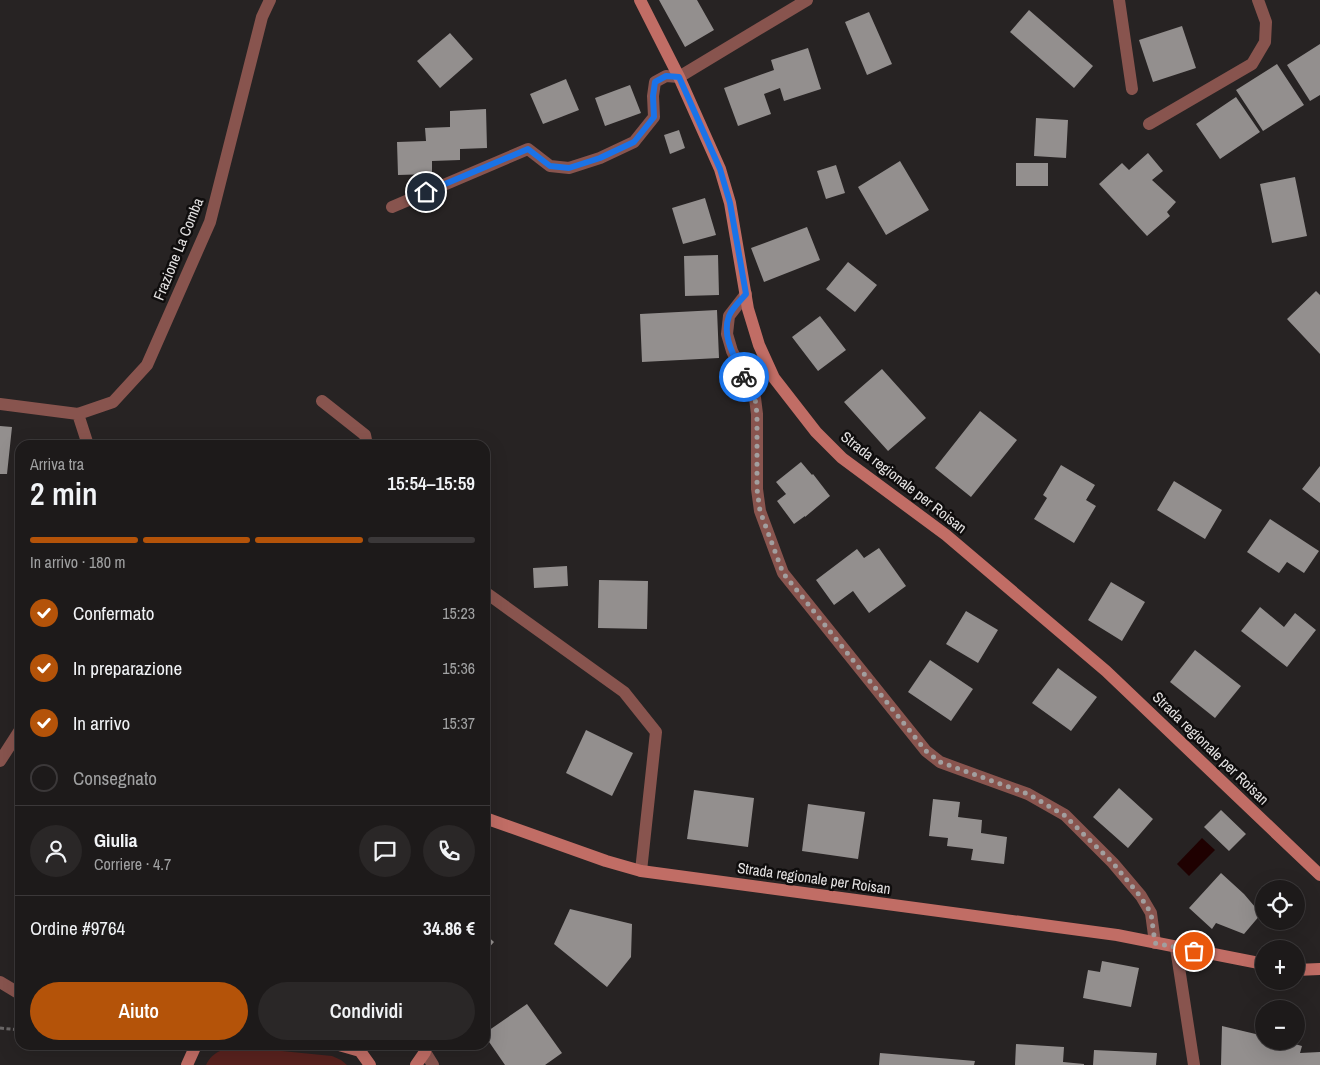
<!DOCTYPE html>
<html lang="it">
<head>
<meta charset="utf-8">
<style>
  body { margin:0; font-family:"Archivo Narrow",sans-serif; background:#2a2727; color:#f1f3f6; height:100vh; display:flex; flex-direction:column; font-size:19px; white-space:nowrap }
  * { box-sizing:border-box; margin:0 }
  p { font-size:16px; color:#a0a1a2 }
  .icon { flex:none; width:28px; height:28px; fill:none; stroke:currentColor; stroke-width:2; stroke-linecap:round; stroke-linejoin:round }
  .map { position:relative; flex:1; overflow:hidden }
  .side { position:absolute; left:15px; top:440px; width:475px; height:610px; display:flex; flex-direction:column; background:#1d1a1a; border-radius:15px; box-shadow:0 5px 20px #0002,0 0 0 1px #3b3839 }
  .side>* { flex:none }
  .controls { position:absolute; left:1255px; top:880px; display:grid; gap:10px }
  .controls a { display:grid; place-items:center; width:50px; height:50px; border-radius:50%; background:#1d1a1a; box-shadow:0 5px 20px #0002,0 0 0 1px #3b3839; font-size:25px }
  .pin { position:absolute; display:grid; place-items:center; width:42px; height:42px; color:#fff; margin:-21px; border:2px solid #fff; border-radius:50%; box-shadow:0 1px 5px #0007 }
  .courier { position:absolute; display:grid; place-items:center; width:50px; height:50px; margin:-25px; border:4px solid #1a73e8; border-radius:50%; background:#fff; color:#222; box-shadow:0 1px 6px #0007 }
  .headline em { font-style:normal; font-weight:600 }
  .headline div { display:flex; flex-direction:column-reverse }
  .headline { display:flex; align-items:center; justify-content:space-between; height:85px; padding:0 15px }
  h1 { font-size:32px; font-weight:600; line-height:38px }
  .bar { display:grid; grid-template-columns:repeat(4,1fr); gap:8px 5px; align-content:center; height:60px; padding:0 15px }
  .bar i { height:6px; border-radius:4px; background:#3b3839 }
  .bar .selected { background:#b45309 }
  .bar p { grid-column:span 4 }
  .line { display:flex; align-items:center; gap:12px; padding:0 15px; border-top:1px solid #3b3839 }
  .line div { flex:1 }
  .round { display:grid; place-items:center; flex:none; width:52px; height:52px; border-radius:26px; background:#2a2727 }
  ol { padding:0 15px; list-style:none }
  li { display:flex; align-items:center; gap:15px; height:55px }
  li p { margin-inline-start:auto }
  li .icon { padding:5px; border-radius:50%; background:#b45309; color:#fff; stroke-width:4 }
  li:last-child { color:#a0a1a2 }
  li i { width:28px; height:28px; border:2px solid #3b3839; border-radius:50% }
  .primary-button { display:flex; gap:10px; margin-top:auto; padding:10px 15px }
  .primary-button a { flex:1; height:58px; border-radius:30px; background:#b45309; color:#fff; font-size:20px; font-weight:600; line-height:58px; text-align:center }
  .primary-button a+a { background:#2a2727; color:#f1f3f6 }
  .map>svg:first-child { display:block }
</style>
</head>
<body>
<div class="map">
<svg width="1320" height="1065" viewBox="0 0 1320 1065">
  <rect width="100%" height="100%" fill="#272323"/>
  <!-- green -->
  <path fill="#58221e" d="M241,1047L332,1056L341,1060L347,1065H206C213,1050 226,1048 241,1047Z"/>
  <!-- water -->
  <path fill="#1f0101" d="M1202,838L1215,850L1189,876L1177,864Z"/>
  <!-- building -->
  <path fill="#938f8e" d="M659,0H697L714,30L685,47Z
    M1029,10L1093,66L1074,88L1010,32Z
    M869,12L892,64L867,75L845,22Z
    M1182,26L1196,68L1153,82L1139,40Z
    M450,33L473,59L440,88L417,61Z
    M1320,44V95L1310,101L1287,65Z
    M808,48L821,89L784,101L780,88L764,94L771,114L738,126L724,88L774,70L771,60Z
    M1277,64L1304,105L1263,131L1236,90Z
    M566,79L579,110L543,124L530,94Z
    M630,85L641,113L605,126L595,98Z
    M1236,97L1260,132L1220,159L1196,124Z
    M486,109L487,148L460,149V160L432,161V174L398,175L397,142L426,141L425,128L450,127V111Z
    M1036,118L1068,120L1066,158L1034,156Z
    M679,130L685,148L670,154L664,135Z
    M1148,153L1163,171L1152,180L1176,202L1167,212L1170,216L1147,236L1099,184L1122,163L1129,170Z
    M900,161L929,210L886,235L858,187Z
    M1016,163H1048V186H1016Z
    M836,165L845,193L826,199L817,171Z
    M1295,177L1307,236L1272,243L1260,184Z
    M705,198L716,235L683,244L672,208Z
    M807,227L820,260L764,282L751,248Z
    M718,255L719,295L685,296L684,256Z
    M848,262L877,285L855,312L826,289Z
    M1316,291L1320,295V354L1287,319Z
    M717,310L719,358L642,362L640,314Z
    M820,316L846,350L818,371L792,337Z
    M882,369L926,418L888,451L844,402Z
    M980,411L1017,440L971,497L935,468Z
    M0,426L12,427L7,474H0Z
    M801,462L812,475L813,474L830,496L805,517V516L794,524L777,501L786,494L776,482Z
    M1061,465L1095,485L1086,500L1096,506L1074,543L1034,519L1047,498L1043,495Z
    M1320,466V503L1302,489Z
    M1174,481L1222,510L1205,539L1157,510Z
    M1270,519L1319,551L1304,573L1287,562L1279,573L1247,552Z
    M879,548L906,586L869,613L853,591L834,605L816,580L857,549L864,558Z
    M567,566L568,586L534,588L533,568Z
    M599,580L648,581L647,629L598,628Z
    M1111,582L1145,602L1122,641L1088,620Z
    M1260,607L1284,627L1295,613L1316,630L1287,667L1241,631Z
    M966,611L998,630L978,663L946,644Z
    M1195,650L1241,686L1215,718L1170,682Z
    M930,660L973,689L951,721L908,692Z
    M1058,668L1097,697L1071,731L1032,703Z
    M586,730L633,753L612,796L566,773Z
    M20,756V766L15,762Z
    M1119,788L1153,819L1128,848L1093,817Z
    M694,790L754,798L748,847L687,839Z
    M933,799L960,802L958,817L982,820L981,833L1007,837L1004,864L971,860L973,849L947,846L948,838L929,836Z
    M808,804L865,812L858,859L802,851Z
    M1221,810L1246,834L1229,851L1204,827Z
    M1221,873L1244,894L1261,914L1244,934L1216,923L1212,929L1189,908Z
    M18,903H20V943H14Z
    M570,909L632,924L631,957L607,987L554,944Z
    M485,934L494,942L485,952Z
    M1102,961L1139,968L1131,1007L1083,998L1088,970L1100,972Z
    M527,1004L562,1053L545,1065H505L485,1036V1033Z
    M1222,1026L1264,1036V1041H1284L1302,1046L1300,1053L1320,1052V1065H1221Z
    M1016,1044L1064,1047L1063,1062L1084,1064V1065H1015Z
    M1094,1050L1157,1053L1156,1065H1093Z
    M880,1053L975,1061L974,1065H879Z"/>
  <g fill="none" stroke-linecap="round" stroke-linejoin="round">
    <!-- path -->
    <path stroke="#6a6767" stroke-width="3" stroke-dasharray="4 2.5" stroke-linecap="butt" d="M0,1028L20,1030"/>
    <!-- service -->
    <path stroke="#88544e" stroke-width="12" d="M392,207L528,149L550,166L569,168L600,158L634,142L654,117L653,96L655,82L666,76L679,77
      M322,401L365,435L367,445
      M485,592L624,692L656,732L641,871"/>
    <!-- minor -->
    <path stroke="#88544e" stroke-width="12" d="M1119,0L1132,89
      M679,77L807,0
      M1149,124L1252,64L1265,42L1266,22L1258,0
      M746,294L729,316L727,334L732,351L755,398L757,414V489L760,511L783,573L926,751L940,762L1028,794L1065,815L1113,863L1141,896L1151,913L1155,943
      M0,404L78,414L88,445
      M78,414L113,402L147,365L210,222L262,17L270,0
      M0,761L20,730
      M1176,948L1194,1065
      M0,982L20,994"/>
    <!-- tertiary -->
    <path stroke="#88544e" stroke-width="12" d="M425,1052L433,1065"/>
    <!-- secondary -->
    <path stroke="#c16d65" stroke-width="12" d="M640,0L679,77L720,169L730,203L748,309L759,345L774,378L816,432L842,458L946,535L1106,671L1320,875
      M485,818L606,861L641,871L1117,935L1264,964
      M1296,970L1320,969
      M339,1045L360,1051
      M360,1045V1051L370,1065
      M187,1065L196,1045
      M416,1065L425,1052L426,1045"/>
  </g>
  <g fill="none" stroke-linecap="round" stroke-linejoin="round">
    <!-- done -->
    <path stroke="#a29f9f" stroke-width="5" stroke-dasharray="0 9" d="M744,377L755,398L757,414V489L760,511L783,573L926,751L940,762L1028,794L1064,815L1113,863L1140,896L1151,913L1155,943L1194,951"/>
    <!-- route -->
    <path stroke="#1a73e8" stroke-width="6" d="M426,192L528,149L550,166L569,168L600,158L634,142L654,117L653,96L655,82L666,76L679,77L720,169L730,203L746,294C741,300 732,308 729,316C721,337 736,359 744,377"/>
  </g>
  <g text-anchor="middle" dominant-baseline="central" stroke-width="5" stroke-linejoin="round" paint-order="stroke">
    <!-- street labels -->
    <g font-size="15" fill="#e4e2e2" stroke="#0f0d0d">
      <text transform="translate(178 249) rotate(-68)">Frazione La Comba</text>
      <text transform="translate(904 482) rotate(38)">Strada regionale per Roisan</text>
      <text transform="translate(1211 748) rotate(44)">Strada regionale per Roisan</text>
      <text transform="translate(814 878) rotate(8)">Strada regionale per Roisan</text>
    </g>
  </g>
</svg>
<div class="controls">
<a><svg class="icon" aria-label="locate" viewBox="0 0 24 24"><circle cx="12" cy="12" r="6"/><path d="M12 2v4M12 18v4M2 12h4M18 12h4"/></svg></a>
<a>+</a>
<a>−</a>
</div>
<div class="pin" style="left:1194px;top:951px;background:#ea580c"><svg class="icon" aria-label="bag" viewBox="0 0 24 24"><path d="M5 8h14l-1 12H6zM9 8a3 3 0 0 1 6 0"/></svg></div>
<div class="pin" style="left:426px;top:192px;background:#1f2937"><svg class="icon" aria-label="home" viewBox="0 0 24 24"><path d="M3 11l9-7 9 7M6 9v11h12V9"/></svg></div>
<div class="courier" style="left:744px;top:377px"><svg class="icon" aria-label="bike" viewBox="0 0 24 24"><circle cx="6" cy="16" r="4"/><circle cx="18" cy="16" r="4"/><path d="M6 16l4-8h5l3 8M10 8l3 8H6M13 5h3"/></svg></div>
<section class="side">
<div class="headline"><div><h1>2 min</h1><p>Arriva tra</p></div><em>15:54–15:59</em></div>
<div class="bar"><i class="selected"></i><i class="selected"></i><i class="selected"></i><i></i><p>In arrivo · 180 m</p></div>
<ol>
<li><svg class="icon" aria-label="check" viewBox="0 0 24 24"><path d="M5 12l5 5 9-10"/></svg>Confermato<p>15:23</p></li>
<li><svg class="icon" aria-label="check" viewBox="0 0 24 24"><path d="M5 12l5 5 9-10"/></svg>In preparazione<p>15:36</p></li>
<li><svg class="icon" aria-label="check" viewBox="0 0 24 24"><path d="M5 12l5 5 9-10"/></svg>In arrivo<p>15:37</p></li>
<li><i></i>Consegnato</li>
</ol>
<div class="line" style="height:90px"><a class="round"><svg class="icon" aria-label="person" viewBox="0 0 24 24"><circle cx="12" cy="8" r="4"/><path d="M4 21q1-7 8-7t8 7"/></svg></a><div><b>Giulia</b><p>Corriere · 4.7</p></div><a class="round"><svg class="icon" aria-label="chat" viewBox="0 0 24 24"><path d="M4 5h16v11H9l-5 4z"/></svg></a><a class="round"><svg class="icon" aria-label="phone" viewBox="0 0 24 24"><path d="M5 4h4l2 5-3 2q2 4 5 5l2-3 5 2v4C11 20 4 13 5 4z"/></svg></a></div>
<div class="line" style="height:65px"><div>Ordine #9764</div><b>34.86 €</b></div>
<div class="primary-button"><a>Aiuto</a><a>Condividi</a></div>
</section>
</div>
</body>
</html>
